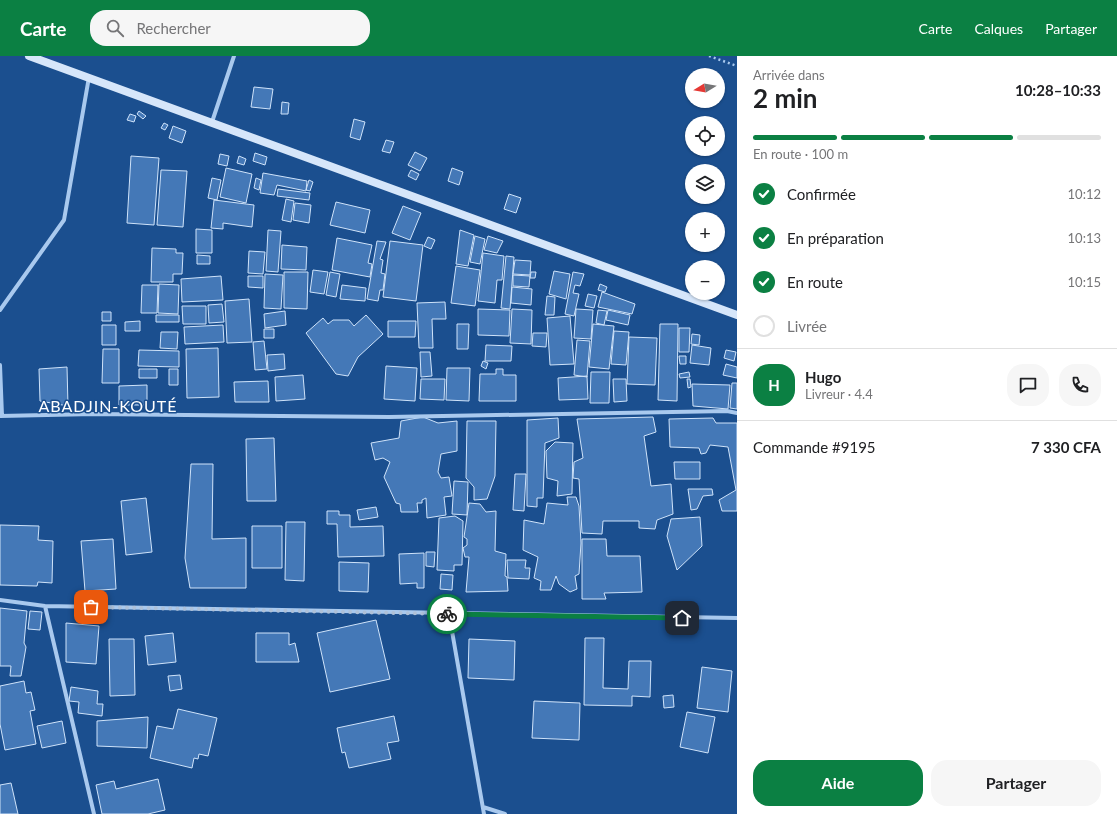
<!DOCTYPE html>
<html lang="fr">
<head>
<meta charset="utf-8">
<style>
  body { margin:0; font-family:Lato,sans-serif; background:#f6f6f6; color:#202124; height:100vh; display:flex; flex-direction:column; font-size:15px; white-space:nowrap }
  * { box-sizing:border-box; margin:0 }
  p { font-size:13px; color:#757577 }
  .icon { flex:none; width:22px; height:22px; fill:none; stroke:currentColor; stroke-width:2; stroke-linecap:round; stroke-linejoin:round }
  .map { position:relative; flex:1; overflow:hidden }
  .details { display:flex; flex-direction:column; background:#fff; width:380px }
  .details>* { flex:none }
  .needle { width:26px; rotate:259deg }
  .fabs { position:absolute; left:685px; top:12px; display:grid; gap:8px }
  .fabs a { display:grid; place-items:center; width:40px; height:40px; border-radius:50%; background:#fff; box-shadow:0 1px 3px #0004; font-size:20px }
  .pin { position:absolute; display:grid; place-items:center; width:34px; height:34px; color:#fff; margin:-17px; border-radius:8px; box-shadow:0 2px 6px #0006 }
  .courier { position:absolute; display:grid; place-items:center; width:40px; height:40px; margin:-20px; border:3px solid #0b8043; border-radius:50%; background:#fff; color:#222; box-shadow:0 1px 5px #0007 }
  .head em { font-style:normal; font-weight:700 }
  .head div { display:flex; flex-direction:column-reverse }
  .head { display:flex; align-items:center; justify-content:space-between; height:68px; padding:0 16px }
  h1 { font-size:26px; font-weight:700; line-height:30px }
  .bar { display:grid; grid-template-columns:repeat(4,1fr); gap:6px 4px; align-content:center; height:48px; padding:0 16px }
  .bar i { height:5px; border-radius:3px; background:#e0e0e0 }
  .bar .on { background:#0b8043 }
  .bar p { grid-column:span 4 }
  .line { display:flex; align-items:center; gap:10px; padding:0 16px; border-top:1px solid #e0e0e0 }
  .line div { flex:1 }
  .round { display:grid; place-items:center; flex:none; width:42px; height:42px; border-radius:16px; background:#f6f6f6 }
  ol { padding:0 16px; list-style:none }
  li { display:flex; align-items:center; gap:12px; height:44px }
  li p { margin-inline-start:auto }
  li .icon { padding:4px; border-radius:50%; background:#0b8043; color:#fff; stroke-width:4 }
  li:last-child { color:#757577 }
  li i { width:22px; height:22px; border:2px solid #e0e0e0; border-radius:50% }
  .primary-button { display:flex; gap:8px; margin-top:auto; padding:8px 16px }
  .primary-button a { flex:1; height:46px; border-radius:16px; background:#0b8043; color:#fff; font-size:16px; font-weight:700; line-height:46px; text-align:center }
  .primary-button a+a { background:#f6f6f6; color:#202124 }
  header { display:flex; align-items:center; gap:24px; box-sizing:border-box; height:56px; padding:0 20px; background:#0b8043; color:#fff }
  header strong { font-size:19px }
  nav { display:flex; gap:22px; margin-inline-start:auto; font-size:14px }
  .search { width:280px; height:36px; background:#f6f6f6; display:flex; align-items:center; gap:10px; box-sizing:border-box; padding:0 14px; border-radius:16px; color:#757577; font-size:15px }
  main { display:flex; flex:1; min-height:0 }
  .map>svg:first-child { display:block }
</style>
</head>
<body>
<header>
<strong>Carte</strong>
<div class="search"><svg class="icon" aria-label="search" viewBox="0 0 24 24"><circle cx="10" cy="10" r="6"/><path d="M15 15l6 6"/></svg>Rechercher</div>
<nav><a>Carte</a><a>Calques</a><a>Partager</a></nav>
</header>
<main>
<div class="map">
<svg width="737" height="758" viewBox="0 0 737 758">
  <rect width="100%" height="100%" fill="#1b4f8f"/>
  <!-- building -->
  <path fill="#4478b7" stroke="#cfe3fa" d="M254,31L273,33L270,53L251,51Z
    M282,46L289,47L288,58H281Z
    M139,55L146,60L143,63L137,58Z
    M130,58L136,60L134,66L127,64Z
    M354,63L365,66L360,84L350,81Z
    M164,67L168,69L165,74L161,72Z
    M173,70L186,75L182,87L169,82Z
    M386,84L394,86L390,97L382,95Z
    M415,96L427,102L420,115L408,109Z
    M255,97L267,101L265,109L253,105Z
    M220,98L229,100L227,110L218,108Z
    M131,100L159,102L154,169L127,167Z
    M239,100L246,103L244,109L237,107Z
    M226,112L252,118L246,147L220,141Z
    M452,112L463,116L459,129L448,125Z
    M161,114L187,115L183,171L157,169Z
    M411,114L419,118L416,124L408,120Z
    M263,117L307,125L306,135L277,129L274,139L260,137Z
    M212,122L221,124L217,144L208,142Z
    M256,122L261,124L259,134L254,132Z
    M309,124L313,126L310,135L306,134Z
    M278,133L310,137L309,144L277,140Z
    M509,138L521,142L516,157L504,153Z
    M286,143L294,145L291,166L282,164Z
    M214,144L254,149L252,171L223,167V173L211,172Z
    M336,146L370,154L365,177L330,169Z
    M295,147L311,149L309,167L293,164Z
    M403,150L421,157L410,184L392,177Z
    M196,173L212,174V197H196Z
    M268,174L281,175L278,216L266,215Z
    M460,174L474,179L468,210L456,208Z
    M475,180L485,183L480,208L470,206Z
    M488,180L503,185L497,197L484,194Z
    M428,181L435,184L431,193L424,190Z
    M337,182L372,189L368,207L372,208L370,221L332,214Z
    M377,185L386,186L380,203L383,204L381,217L385,218L383,234H380L378,245L367,243Z
    M390,185L423,189L416,245L383,241Z
    M282,189L307,191L306,214L281,213Z
    M152,192L176,193V197H183L182,218H173V226H151Z
    M249,195L265,196L263,218L248,217Z
    M483,197L504,200L502,224H497L495,247L478,245Z
    M197,199L210,200V208H197Z
    M506,200L514,201L510,253L501,252Z
    M515,204L531,205L530,219L513,218Z
    M456,210L480,214L475,250L451,247Z
    M313,214L328,216L324,238L310,236Z
    M554,215L570,218L566,243L549,238Z
    M284,216H308L307,253L284,252Z
    M330,216L340,218L336,241L326,239Z
    M531,216H536L535,222H530Z
    M573,216L584,218L580,230L575,229L573,237L579,238L574,260L565,258Z
    M265,218L283,219L281,253L264,252Z
    M513,219L530,220L529,231L513,230Z
    M221,220L223,244L182,246L181,223Z
    M248,220H263V232L248,231Z
    M159,228L179,229L178,258L158,257Z
    M600,228L607,231L605,236L598,234Z
    M142,229H158L157,257H141Z
    M342,229L366,232L365,245L340,243Z
    M512,231L532,233L531,249L511,247Z
    M602,236L635,248L632,258L598,251Z
    M588,238L597,240L594,252L585,250Z
    M547,240L555,241L554,259H545Z
    M249,243L252,286L227,287L225,245Z
    M445,246L446,263H432L433,292H419L417,247Z
    M222,248L224,266L209,267L208,249Z
    M182,250H206V268H183Z
    M478,253L510,254L509,280L478,279Z
    M512,253L532,254L531,288L510,287Z
    M576,253L593,254L591,283L574,282Z
    M598,254L607,255L604,269L596,267Z
    M608,254L630,259L628,269L606,264Z
    M285,255L286,269L265,272L264,258Z
    M102,256H111V265H102Z
    M156,259H179V266H156Z
    M366,259L383,278L358,301L348,320L336,318L306,277L323,262L328,268L333,264H349L354,270Z
    M570,260L574,308L550,309L547,262Z
    M140,265V275H125V266Z
    M388,265H416L415,281H388Z
    M457,268H469L468,293H457Z
    M593,268L614,270L609,313L589,311Z
    M660,268H678L677,345L658,344Z
    M102,269H116V289H102Z
    M223,269L224,286L185,288L184,271Z
    M679,272H690L689,296H679Z
    M264,273H274V282H264Z
    M614,275L629,276L626,309L611,308Z
    M161,276H178L177,293L160,292Z
    M533,277H547L546,291L532,290Z
    M692,278L700,279L699,289L691,288Z
    M629,281L657,282L655,329L627,328Z
    M577,284L590,285L587,321L574,319Z
    M264,285L267,313L255,314L253,286Z
    M486,289L512,290L511,305H485Z
    M692,289L711,292L709,309L690,307Z
    M218,292L219,341L187,342L186,293Z
    M103,293H119V327H102Z
    M139,294L179,295V311L138,310Z
    M726,294L736,296L734,305L724,302Z
    M420,296H430L432,320L421,321Z
    M284,298L285,313L268,315L267,299Z
    M679,300H686V308H680Z
    M483,305L488,307L486,313L481,310Z
    M726,308L737,311V322L723,319Z
    M386,310L417,312L415,345L384,343Z
    M67,311L68,350L40,345L39,313Z
    M447,312H470L469,345L446,344Z
    M139,313H157V322H139Z
    M169,313H178V329H169Z
    M496,313H503V319H516V345H479L480,318H496Z
    M591,316H610L609,347H590Z
    M689,316L690,321L680,322L679,318Z
    M303,319L305,343L276,345L275,321Z
    M587,320L588,343L559,344L558,322Z
    M421,323H445L444,344L420,343Z
    M613,323H626L627,345L614,346Z
    M687,323H690L691,331L688,332Z
    M268,325L269,346H235L234,326Z
    M732,327H737V353L730,352Z
    M692,328L730,329L728,353L693,350Z
    M147,329V349H119V330Z
    M423,361L438,367L457,365V395L441,398L438,416L441,422L449,421L452,440L444,441L446,459L427,462L426,442L422,444V447H417L418,456H401L400,448L396,447L384,421L390,406L383,402L375,404L371,387L399,382L401,365Z
    M653,361L656,376L644,380L651,430L671,428L673,458L657,464L655,473L639,472V465H603L602,478L582,477L579,423L573,422L574,406L583,402L577,363Z
    M558,362L559,382L545,387L543,442H537V451L527,450V364Z
    M713,362L716,367H737V455H722L719,444L736,434L728,391L710,389L706,397L701,398L699,392L670,391L669,363Z
    M467,365H496L495,420L487,443L474,444V431L466,422Z
    M274,382L276,445H247L246,383Z
    M555,386L573,387L572,438L557,440L558,425L547,422L546,395Z
    M674,406H700V423H675Z
    M191,408H213L212,483L246,482V532H190L185,502Z
    M515,418H526L524,455L513,454Z
    M454,425L468,426L467,459L452,458Z
    M688,433H712L713,439L703,440L697,453L691,454Z
    M567,441H576L579,450L581,487L579,518L575,520L577,533L570,536L559,528L556,520L551,534H540L541,525L534,522L538,501L523,494L524,464L544,468L547,447L568,449Z
    M146,442L152,496L126,499L121,445Z
    M469,447L480,448L486,456L496,455L495,495L506,498L505,520L507,521L508,535L466,536L469,501H465L463,492L467,489V483L464,481Z
    M376,451L378,461L359,464L357,454Z
    M327,455H339V459H350V471L383,470L384,500L338,501L337,468H327Z
    M455,460L463,465L462,509H454V515L437,514L439,462Z
    M700,461L702,490L677,514L667,480L671,463Z
    M286,466H305L304,525L285,524Z
    M0,469L39,470L38,484L53,485L52,527L38,526L37,530L0,529Z
    M252,470H282V512H252Z
    M113,483L116,533L85,535L81,485Z
    M582,483H606L607,500H640L642,536L604,537L606,543H582Z
    M426,496H435L434,511L426,510Z
    M424,497V532H417V527L400,528L399,498Z
    M507,504H526L525,512H530L529,523L508,522Z
    M339,506L369,507L368,536L339,535Z
    M441,518L453,519L452,534L440,533Z
    M0,552L27,555L24,587L26,591L21,620H10L11,610H0Z
    M30,555L42,556L40,574L28,573Z
    M376,564L390,623L330,636L317,577Z
    M66,567L99,570L96,608L66,606Z
    M173,577L176,606L148,609L145,580Z
    M256,577H289V589L295,587L299,606H256Z
    M585,582H604L603,632L628,633L629,605H651L650,641L632,640V650L584,649Z
    M109,583H134L135,639L110,640Z
    M469,583L515,585L514,624L468,622Z
    M702,611L732,615L728,656L697,652Z
    M180,619L182,633L170,635L168,620Z
    M24,625L26,637L31,636L35,654L30,655L36,688L5,694L0,668V630Z
    M71,631L98,635L97,648H103L102,660L78,657L79,646L69,645Z
    M673,639L674,651L664,652L663,640Z
    M534,645L580,647L579,684L532,682Z
    M178,653L217,662L208,700L199,698L198,703L194,702L192,712L150,702L157,670L173,673Z
    M687,656L715,661L708,697L680,691Z
    M394,660L399,685L387,687L391,703L349,712L345,696L342,697L337,672Z
    M148,661L147,692L97,690V665Z
    M62,665L66,687L42,692L37,670Z
    M158,723L165,754L148,758H102L96,729L114,725L116,733Z
    M11,727L18,758H0V729Z"/>
  <g fill="none" stroke-linecap="round" stroke-linejoin="round">
    <!-- path -->
    <path stroke="#a9c9ee" stroke-width="2.5" stroke-dasharray="2 3" stroke-linecap="butt" d="M709,0L737,10"/>
    <!-- street -->
    <path stroke="#a9c9ee" stroke-width="4" d="M212,66L234,0
      M0,254L64,164L89,21
      M0,309L2,360
      M0,360L94,358L389,361L727,355L737,357
      M0,544L45,550L737,562
      M45,550L94,758
      M449,558L484,758
      M483,751L505,758"/>
    <!-- secondary -->
    <path stroke="#d6e6fa" stroke-width="8" d="M29,0L737,259"/>
  </g>
  <g fill="none" stroke-linecap="round" stroke-linejoin="round">
    <!-- done -->
    <path stroke="#afc1d8" stroke-width="4" stroke-dasharray="0 7.2" d="M91,551L447,558"/>
    <!-- route -->
    <path stroke="#0b8043" stroke-width="5" d="M447,558L682,562"/>
  </g>
  <g text-anchor="middle" dominant-baseline="central" stroke-width="3" stroke-linejoin="round" paint-order="stroke">
    <!-- quarter labels -->
    <g font-size="16" letter-spacing="1" fill="#fff" stroke="#1b4f8f">
      <text x="108" y="349">ABADJIN-KOUTÉ</text>
    </g>
  </g>
</svg>
<div class="fabs">
<a><svg class="needle" viewBox="-14 -14 28 28"><path d="M0-13l5 13h-10z" fill="#e53935"/><path d="M0 13l5-13h-10z" fill="#757577"/></svg></a>
<a><svg class="icon" aria-label="locate" viewBox="0 0 24 24"><circle cx="12" cy="12" r="6"/><path d="M12 2v4M12 18v4M2 12h4M18 12h4"/></svg></a>
<a><svg class="icon" aria-label="layers" viewBox="0 0 24 24"><path d="M12 4l9 5-9 5-9-5zM3 14l9 5 9-5"/></svg></a>
<a>+</a>
<a>−</a>
</div>
<div class="pin" style="left:91px;top:551px;background:#ea580c"><svg class="icon" aria-label="bag" viewBox="0 0 24 24"><path d="M5 8h14l-1 12H6zM9 8a3 3 0 0 1 6 0"/></svg></div>
<div class="pin" style="left:682px;top:562px;background:#1f2937"><svg class="icon" aria-label="home" viewBox="0 0 24 24"><path d="M3 11l9-7 9 7M6 9v11h12V9"/></svg></div>
<div class="courier" style="left:447px;top:558px"><svg class="icon" aria-label="bike" viewBox="0 0 24 24"><circle cx="6" cy="16" r="4"/><circle cx="18" cy="16" r="4"/><path d="M6 16l4-8h5l3 8M10 8l3 8H6M13 5h3"/></svg></div>
</div>
<section class="details">
<div class="head"><div><h1>2 min</h1><p>Arrivée dans</p></div><em>10:28–10:33</em></div>
<div class="bar"><i class="on"></i><i class="on"></i><i class="on"></i><i></i><p>En route · 100 m</p></div>
<ol>
<li><svg class="icon" aria-label="check" viewBox="0 0 24 24"><path d="M5 12l5 5 9-10"/></svg>Confirmée<p>10:12</p></li>
<li><svg class="icon" aria-label="check" viewBox="0 0 24 24"><path d="M5 12l5 5 9-10"/></svg>En préparation<p>10:13</p></li>
<li><svg class="icon" aria-label="check" viewBox="0 0 24 24"><path d="M5 12l5 5 9-10"/></svg>En route<p>10:15</p></li>
<li><i></i>Livrée</li>
</ol>
<div class="line" style="height:72px"><b class="round" style="background:#0b8043;color:#fff">H</b><div><b>Hugo</b><p>Livreur · 4.4</p></div><a class="round"><svg class="icon" aria-label="chat" viewBox="0 0 24 24"><path d="M4 5h16v11H9l-5 4z"/></svg></a><a class="round"><svg class="icon" aria-label="phone" viewBox="0 0 24 24"><path d="M5 4h4l2 5-3 2q2 4 5 5l2-3 5 2v4C11 20 4 13 5 4z"/></svg></a></div>
<div class="line" style="height:52px"><div>Commande #9195</div><b>7 330 CFA</b></div>
<div class="primary-button"><a>Aide</a><a>Partager</a></div>
</section>
</main>
</body>
</html>
